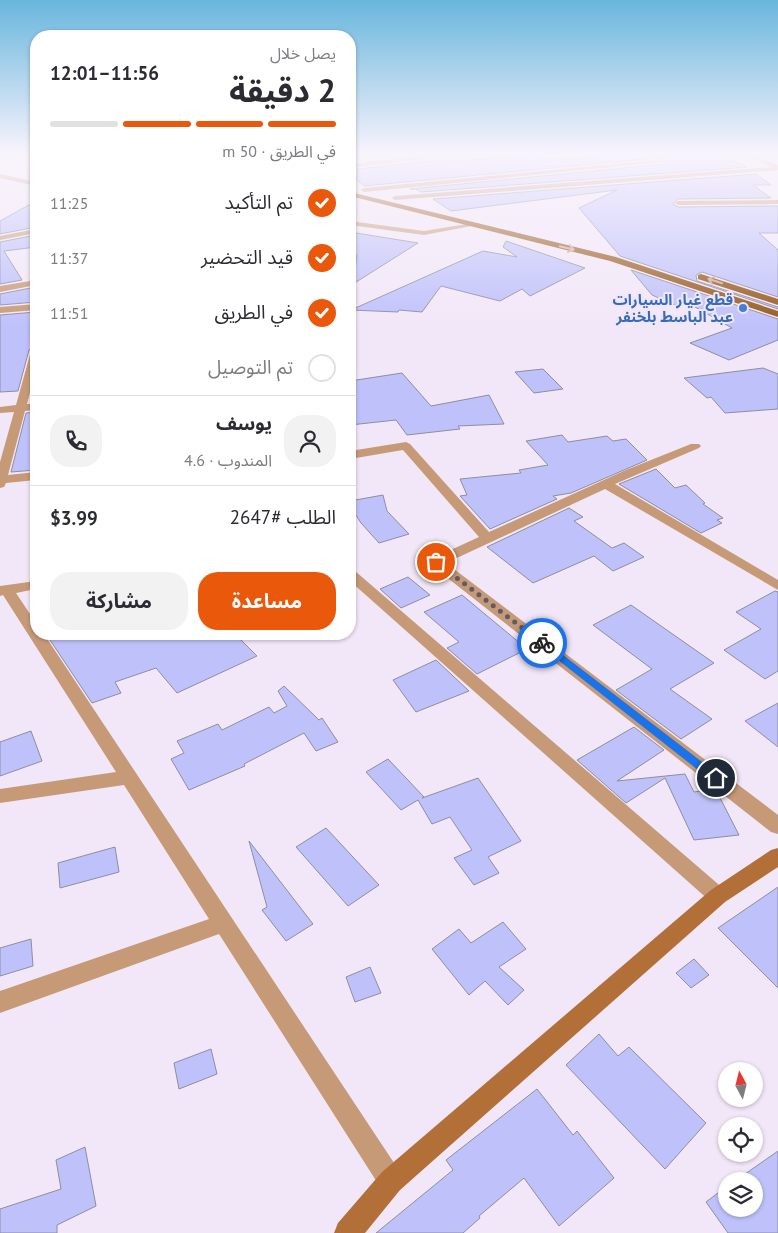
<!DOCTYPE html>
<html lang="ar">
<head>
<meta charset="utf-8">
<style>
  body { margin:0; font-family:"PT Sans","Noto Sans Arabic",sans-serif; background:#f2f2f3; color:#2b2b33; direction:rtl; height:100vh; display:flex; flex-direction:column; font-size:19px; white-space:nowrap }
  * { box-sizing:border-box; margin:0 }
  p { font-size:16px; color:#7c7c81 }
  .icon { flex:none; width:28px; height:28px; fill:none; stroke:currentColor; stroke-width:2; stroke-linecap:round; stroke-linejoin:round }
  .map { position:relative; flex:1; overflow:hidden; direction:ltr }
  .side { position:absolute; left:30px; top:30px; width:326px; height:610px; display:flex; flex-direction:column; background:#fff; border-radius:20px; box-shadow:0 1px 4px #0004; direction:rtl }
  .side>* { flex:none }
  .needle { width:32px; rotate:353deg }
  .buttons { position:absolute; left:718px; top:1062px; display:grid; gap:10px }
  .buttons a { display:grid; place-items:center; width:45px; height:45px; border-radius:50%; background:#fff; box-shadow:0 1px 4px #0004; font-size:25px }
  .pin { position:absolute; display:grid; place-items:center; width:42px; height:42px; color:#fff; margin:-21px; border:2px solid #fff; border-radius:50%; box-shadow:0 1px 5px #0007 }
  .courier { position:absolute; display:grid; place-items:center; width:50px; height:50px; margin:-25px; border:4px solid #1a73e8; border-radius:50%; background:#fff; color:#222; box-shadow:0 1px 6px #0007 }
  .head em { font-style:normal; font-weight:700 }
  .head div { display:flex; flex-direction:column-reverse }
  .head { display:flex; align-items:center; justify-content:space-between; height:85px; padding:0 20px }
  h1 { font-size:32px; font-weight:700; line-height:38px }
  .bar { display:grid; grid-template-columns:repeat(4,1fr); gap:8px 5px; align-content:center; height:60px; padding:0 20px }
  .bar i { height:6px; border-radius:4px; background:#e1e1e2 }
  .bar .current { background:#ea580c }
  .bar p { grid-column:span 4 }
  .line { display:flex; align-items:center; gap:12px; padding:0 20px; border-top:1px solid #e1e1e2 }
  .line div { flex:1 }
  .round { display:grid; place-items:center; flex:none; width:52px; height:52px; border-radius:20px; background:#f2f2f3 }
  ol { padding:0 20px; list-style:none }
  li { display:flex; align-items:center; gap:15px; height:55px }
  li p { margin-inline-start:auto }
  li .icon { padding:5px; border-radius:50%; background:#ea580c; color:#fff; stroke-width:4 }
  li:last-child { color:#7c7c81 }
  li i { width:28px; height:28px; border:2px solid #e1e1e2; border-radius:50% }
  .button { display:flex; gap:10px; margin-top:auto; padding:10px 20px }
  .button a { flex:1; height:58px; border-radius:20px; background:#ea580c; color:#fff; font-size:20px; font-weight:700; line-height:58px; text-align:center }
  .button a+a { background:#f2f2f3; color:#2b2b33 }
  .map>svg:first-child { display:block }
</style>
</head>
<body>
<div class="map">
<svg width="778" height="1233" viewBox="0 0 778 1233">
  <rect width="100%" height="100%" fill="#f2e7f8"/>
  <!-- building -->
  <path fill="#bfc1fb" stroke="#8d8e9f" d="M638,154H718L747,167L421,192L416,189H410L664,164L668,159L666,157L364,186L350,174V170L420,162L517,158L535,155L542,160H560Z
    M756,174L771,185H753L771,198L678,199L673,204L678,207L778,206V233H759L778,250V297L702,272L696,275L697,281L778,307V309L620,256L579,208L617,190L451,211L433,199Z
    M36,201V227L0,234V221Z
    M350,232L418,243L353,284L357,255L350,253Z
    M36,235V247L4,251L22,280L0,284V242Z
    M506,241L585,268L530,296L522,289L500,301L441,286L422,312L399,310L398,312L351,310L483,251L517,257L503,247Z
    M631,270L778,319V340L729,360L690,343L732,328L688,303L675,305L652,295Z
    M36,287V302L0,305V294Z
    M36,312V346L29,350L18,391L0,392V315Z
    M763,368L778,374V409L725,413L711,397L707,398L684,378Z
    M543,369L563,389L534,393L515,372Z
    M402,373L431,406L489,395L504,424L458,426L460,429L407,435L396,420L350,425V381Z
    M36,412V470L11,472L26,413Z
    M562,435L568,442L607,436L613,441L626,439L647,460L571,493L553,496L557,499L490,529L460,496L467,495L460,479L521,473L519,470L548,465L526,441Z
    M656,469L675,488L686,485L705,503L703,504L723,518L717,520L722,523L701,533L619,484Z
    M383,495L387,511L409,534L379,543L361,523L350,506V501Z
    M569,508L583,517L574,521L612,548L624,543L644,557L613,571L594,556L533,583L487,547Z
    M408,577L430,595L401,608L380,589Z
    M775,591L778,592V671L765,679L724,650L761,629L736,612Z
    M462,595L480,610L527,649L477,674L447,648L459,642L424,612Z
    M631,605L714,663L670,689L712,719L681,739L616,690L652,669L593,625Z
    M46,634H235L257,656L177,693L156,668L115,682L121,693L92,703Z
    M436,660L469,691L416,712L393,680Z
    M284,686L319,720L322,718L338,742L316,751L304,733L244,764L245,766L189,790L171,759L184,753L177,741L218,724L222,730L269,707L274,713L287,706L278,691Z
    M778,703V747L745,721Z
    M634,727L664,750L617,781L685,774L694,792L714,789L717,792L739,835L694,840L665,778L626,803L577,760Z
    M31,731L42,761L0,776V742Z
    M388,759L424,797L422,798L478,778L521,841L488,857L499,873L474,885L454,858L472,850L450,817L432,824L418,800L401,810L366,772Z
    M326,828L379,885L348,906L296,847Z
    M249,841L313,924L286,941L262,910L267,907Z
    M115,847L119,872L60,888L58,863Z
    M778,887V988L718,928Z
    M503,922L526,949L499,967L524,990L508,1005L485,981L469,995L432,949L459,929L471,943Z
    M31,939L33,966L0,976V948Z
    M694,959L709,975L691,988L676,973Z
    M370,967L381,993L355,1002L346,977Z
    M599,1034L618,1056L629,1047L706,1123L665,1169L566,1065Z
    M211,1049L217,1074L179,1089L174,1063Z
    M537,1089L573,1135L577,1131L614,1178L559,1226L524,1178L479,1216L480,1218L463,1233H376L453,1170L446,1160Z
    M85,1147L96,1206L57,1225V1233H0V1209L61,1189L56,1160Z
    M778,1151V1233H728L706,1202L726,1187V1209H754V1181H735Z"/>
  <g fill="none" stroke-linecap="round" stroke-linejoin="round">
    <!-- street -->
    <path fill="#c79a77" fill-rule="evenodd" d="M437,154H520L517,156L443,157L350,168V164Z
      M743,154H751L778,165V170L395,200L392,198L395,196L771,167Z
      M666,159L664,162L364,192L361,190L364,188Z
      M0,174L36,182V186L0,178Z
      M778,200V204L678,205L675,203L678,201Z
      M350,221L424,231L473,223L477,225L424,235L350,225Z
      M36,229V233L0,240V236Z
      M36,280V285L0,292V286Z
      M36,304V310L0,313V307Z
      M36,348V369L27,404H36V410L25,411L8,475L36,472V480L6,483L4,487L0,488V462L14,412L0,413V407L16,405L31,351Z
      M406,442L410,444L489,532L626,470L691,444H699L701,446L699,448L615,484L778,580V590L605,489L446,563L778,815V834L771,832L431,565L429,562L431,559L479,537L403,450L350,459V451Z
      M350,570L355,571L725,890L728,896L725,902L718,905L711,902L350,581Z
      M36,581V589L16,593L36,623V634H44L400,1172L404,1181L400,1190L391,1194L382,1190L219,934L0,1013V991L209,919L124,785L0,803V789L116,772L3,595L0,596V586Z"/>
    <!-- secondary -->
    <path fill="#b27038" fill-rule="evenodd" d="M778,848V867L725,902L400,1190L365,1233H334L338,1223L382,1172L711,890L771,850Z"/>
    <!-- primary -->
    <path fill="#97581c" fill-rule="evenodd" d="M350,192L616,257L778,311V317L610,261L350,196Z
      M701,274L778,299V305L698,279V275Z"/>
  </g>
  <!-- one-way arrows -->
  <defs><path id="oneway-shaft" d="M-6 0H5M1.5-3L5.5 0L1.5 3" fill="none" stroke-width="1.6" stroke-linecap="round" stroke-linejoin="round" transform="scale(1.25)"/></defs>
  <g stroke="#ceaea0">
    <use href="#oneway-shaft" transform="translate(567 248) rotate(14)"/>
    <use href="#oneway-shaft" transform="translate(715 281) rotate(-162)"/>
  </g>
  <!-- sky -->
  <linearGradient id="sky" x2="0" y2="1"><stop stop-color="#69b6dd"/><stop offset="0.47" stop-color="#f9f4fc"/><stop offset="1" stop-color="#f9f4fc" stop-opacity="0"/></linearGradient>
  <rect width="778" height="327" fill="url(#sky)"/>
  <!-- route -->
  <path fill="#1a73e8" d="M539,641H545L719,775V781H712L539,645Z"/>
  <g fill="none" stroke-linecap="round" stroke-linejoin="round">
    <!-- done -->
    <path stroke="#605a63" stroke-width="5" stroke-dasharray="0 9" d="M436,562L542,643"/>
  </g>
  <!-- markers -->
  <circle fill="#3f7fe0" stroke="#f2e7f8" stroke-width="2" cx="743" cy="308" r="5"/>
  <g text-anchor="middle" dominant-baseline="central" stroke-width="4" stroke-linejoin="round" paint-order="stroke">
    <!-- far-shop labels -->
    <g font-size="15" font-weight="bold" fill="#366cbe" stroke="#f2e7f8" text-anchor="end">
      <text x="733" y="299">قطع غيار السيارات<tspan x="733" dy="17">عبد الباسط بلخنفر</tspan></text>
    </g>
  </g>
</svg>
<div class="buttons">
<a><svg class="needle" viewBox="-14 -14 28 28"><path d="M0-13l5 13h-10z" fill="#e53935"/><path d="M0 13l5-13h-10z" fill="#7c7c81"/></svg></a>
<a><svg class="icon" aria-label="locate" viewBox="0 0 24 24"><circle cx="12" cy="12" r="6"/><path d="M12 2v4M12 18v4M2 12h4M18 12h4"/></svg></a>
<a><svg class="icon" aria-label="layers" viewBox="0 0 24 24"><path d="M12 4l9 5-9 5-9-5zM3 14l9 5 9-5"/></svg></a>
</div>
<div class="pin" style="left:436px;top:562px;background:#ea580c"><svg class="icon" aria-label="bag" viewBox="0 0 24 24"><path d="M5 8h14l-1 12H6zM9 8a3 3 0 0 1 6 0"/></svg></div>
<div class="pin" style="left:716px;top:778px;background:#1f2937"><svg class="icon" aria-label="home" viewBox="0 0 24 24"><path d="M3 11l9-7 9 7M6 9v11h12V9"/></svg></div>
<div class="courier" style="left:542px;top:643px"><svg class="icon" aria-label="bike" viewBox="0 0 24 24"><circle cx="6" cy="16" r="4"/><circle cx="18" cy="16" r="4"/><path d="M6 16l4-8h5l3 8M10 8l3 8H6M13 5h3"/></svg></div>
<section class="side">
<div class="head"><div><h1>2 دقيقة</h1><p>يصل خلال</p></div><em>11:56–12:01</em></div>
<div class="bar"><i class="current"></i><i class="current"></i><i class="current"></i><i></i><p>في الطريق · 50 m</p></div>
<ol>
<li><svg class="icon" aria-label="check" viewBox="0 0 24 24"><path d="M5 12l5 5 9-10"/></svg>تم التأكيد<p>11:25</p></li>
<li><svg class="icon" aria-label="check" viewBox="0 0 24 24"><path d="M5 12l5 5 9-10"/></svg>قيد التحضير<p>11:37</p></li>
<li><svg class="icon" aria-label="check" viewBox="0 0 24 24"><path d="M5 12l5 5 9-10"/></svg>في الطريق<p>11:51</p></li>
<li><i></i>تم التوصيل</li>
</ol>
<div class="line" style="height:90px"><a class="round"><svg class="icon" aria-label="person" viewBox="0 0 24 24"><circle cx="12" cy="8" r="4"/><path d="M4 21q1-7 8-7t8 7"/></svg></a><div><b>يوسف</b><p>المندوب · 4.6</p></div><a class="round"><svg class="icon" aria-label="phone" viewBox="0 0 24 24"><path d="M5 4h4l2 5-3 2q2 4 5 5l2-3 5 2v4C11 20 4 13 5 4z"/></svg></a></div>
<div class="line" style="height:65px"><div>الطلب #2647</div><b>$3.99</b></div>
<div class="button"><a>مساعدة</a><a>مشاركة</a></div>
</section>
</div>
</body>
</html>
